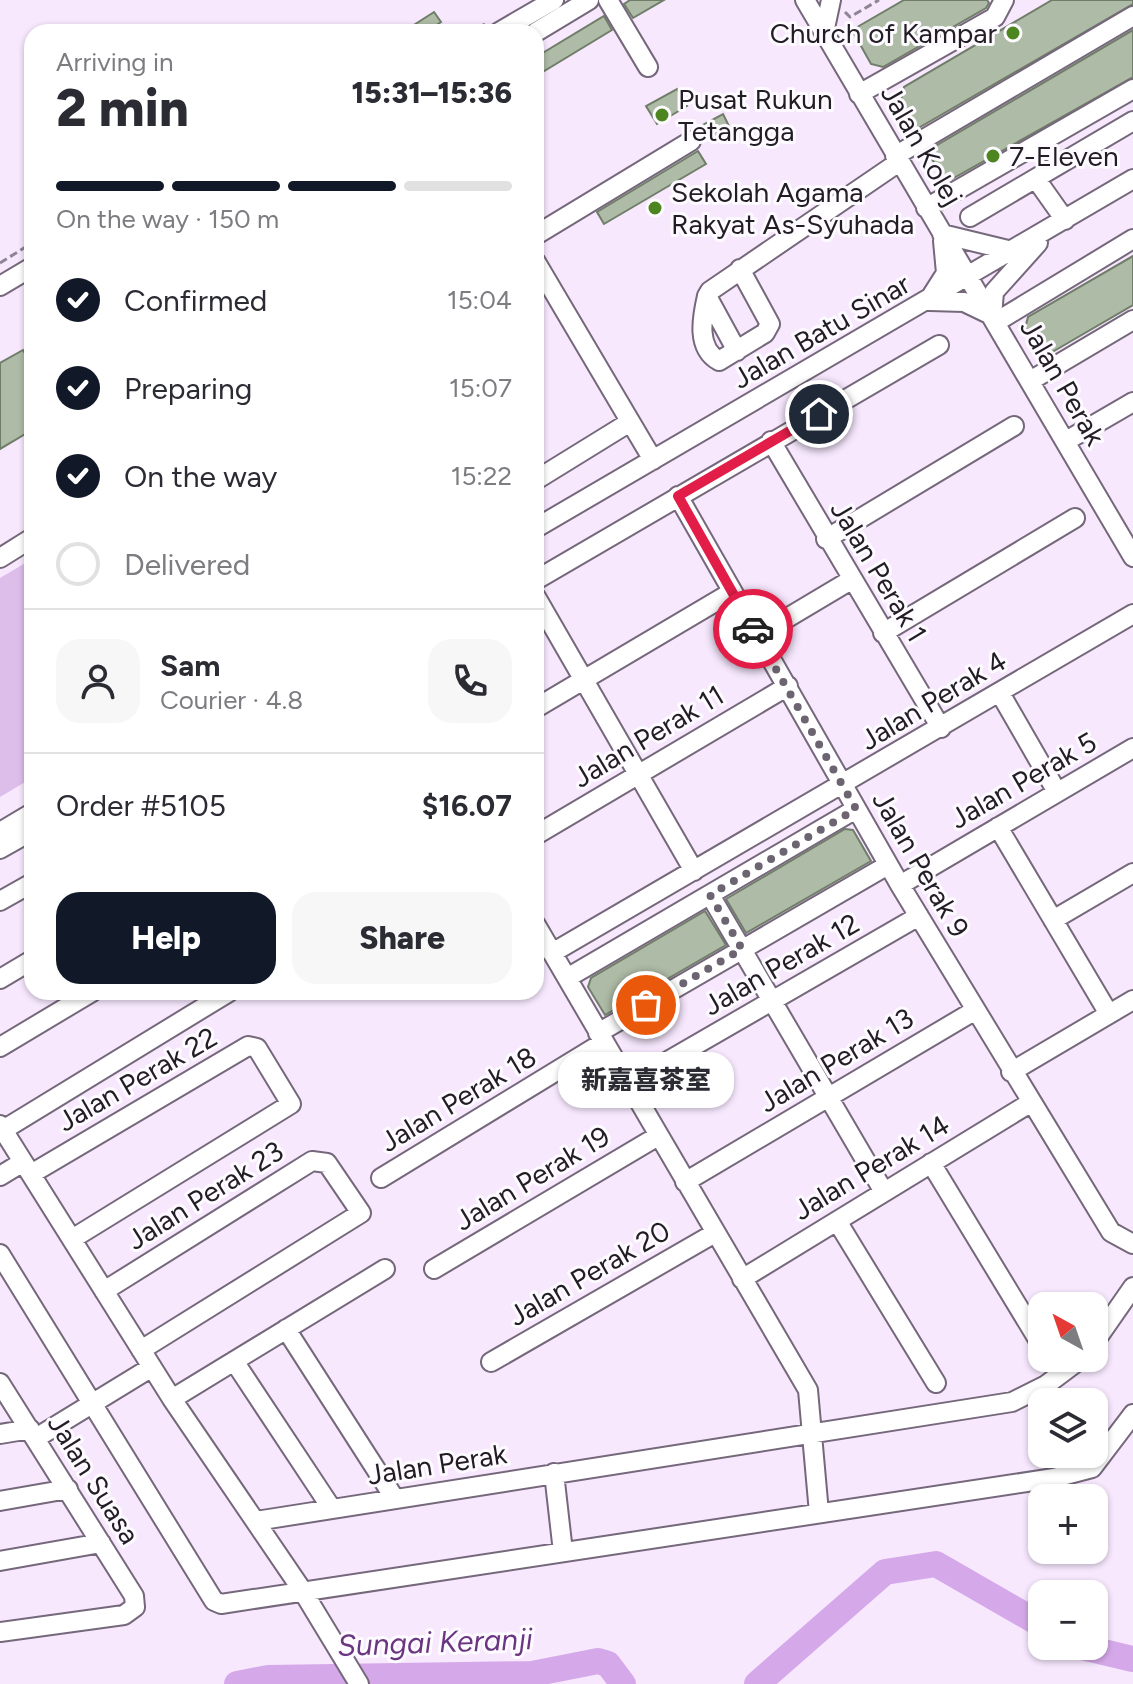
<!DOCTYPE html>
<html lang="en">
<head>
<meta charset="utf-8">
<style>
  body { margin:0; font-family:Figtree,"Noto Sans SC",sans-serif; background:#f7f7f7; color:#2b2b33; height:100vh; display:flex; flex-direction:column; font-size:30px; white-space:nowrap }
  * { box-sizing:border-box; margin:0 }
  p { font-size:26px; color:#7c7c81 }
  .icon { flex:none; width:44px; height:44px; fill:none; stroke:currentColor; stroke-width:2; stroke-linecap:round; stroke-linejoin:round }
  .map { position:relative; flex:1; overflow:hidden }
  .sheet { position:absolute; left:24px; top:24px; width:520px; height:976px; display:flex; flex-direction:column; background:#fff; border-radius:24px; box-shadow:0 2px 6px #0004 }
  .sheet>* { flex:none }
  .needle { width:52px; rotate:320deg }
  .fabs { position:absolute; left:1028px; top:1292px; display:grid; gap:16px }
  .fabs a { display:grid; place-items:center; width:80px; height:80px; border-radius:16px; background:#fff; box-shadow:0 2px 6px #0004; font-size:40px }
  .pin { position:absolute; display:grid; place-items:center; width:68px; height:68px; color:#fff; margin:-34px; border:4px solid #fff; border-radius:50%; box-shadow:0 2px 8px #0007 }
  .courier { position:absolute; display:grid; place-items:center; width:80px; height:80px; margin:-40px; border:6px solid #e11d48; border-radius:50%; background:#fff; color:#222; box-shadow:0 2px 10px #0007 }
  .bubble { position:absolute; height:56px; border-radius:24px; background:#fff; box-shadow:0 2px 6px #0004; font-size:26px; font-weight:800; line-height:56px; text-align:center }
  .overview em { font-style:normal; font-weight:800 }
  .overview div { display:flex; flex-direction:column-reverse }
  .overview { display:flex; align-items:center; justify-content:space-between; height:136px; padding:0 32px }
  h1 { font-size:52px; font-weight:800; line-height:60px }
  .bar { display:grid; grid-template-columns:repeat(4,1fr); gap:12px 8px; align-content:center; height:96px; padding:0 32px }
  .bar i { height:10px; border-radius:6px; background:#e1e1e2 }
  .bar .active { background:#111827 }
  .bar p { grid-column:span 4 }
  .line { display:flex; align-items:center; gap:20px; padding:0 32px; border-top:2px solid #e1e1e2 }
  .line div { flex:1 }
  .round { display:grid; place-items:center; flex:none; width:84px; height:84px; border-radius:24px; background:#f7f7f7 }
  ol { padding:0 32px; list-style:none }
  li { display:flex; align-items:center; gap:24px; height:88px }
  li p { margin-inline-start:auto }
  li .icon { padding:8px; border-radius:50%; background:#111827; color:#fff; stroke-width:4 }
  li:last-child { color:#7c7c81 }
  li i { width:44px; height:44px; border:4px solid #e1e1e2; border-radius:50% }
  .primary-button { display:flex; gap:16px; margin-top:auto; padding:16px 32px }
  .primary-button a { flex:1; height:92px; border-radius:24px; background:#111827; color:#fff; font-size:32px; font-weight:800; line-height:92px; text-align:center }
  .primary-button a+a { background:#f7f7f7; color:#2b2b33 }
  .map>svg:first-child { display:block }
</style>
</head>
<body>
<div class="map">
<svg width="1133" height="1684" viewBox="0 0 1133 1684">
  <rect width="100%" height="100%" fill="#f7e8fe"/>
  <!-- green -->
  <path fill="#ddbeeb" d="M32,559V778L0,797V578Z"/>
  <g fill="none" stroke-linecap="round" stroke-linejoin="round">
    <!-- river -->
    <path stroke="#d5a9e9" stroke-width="26" d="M1078,1646L1133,1659
      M237,1684L268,1678L532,1674L598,1661L608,1664L623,1684
      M757,1684L885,1572L936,1564L1042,1625"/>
  </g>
  <!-- building -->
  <path fill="#aebba6" stroke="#707d69" stroke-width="2" d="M630,0H664L633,18L624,4Z
    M904,0H987L989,3L986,8L883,67L871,64L852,30Z
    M1052,0H1133V4L915,130L900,104L904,87Z
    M434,12L441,22L426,32H403Z
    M604,16L612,30L536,76V57Z
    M1133,30V77L952,179L943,177L927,151Z
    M677,89L687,106L657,124L646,106Z
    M723,114L730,128L709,140L701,126Z
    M698,151L706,164L604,224L597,212Z
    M1133,256V305L1042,358L1025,328L1028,317Z
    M23,350L32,365V430L0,449V363Z
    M845,829L853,830L871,861L746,933L726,899Z
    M705,911L726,945L605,1015L588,987L591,978Z"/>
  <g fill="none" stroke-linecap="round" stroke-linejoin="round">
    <defs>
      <path id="minor" d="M608,0L648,67
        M805,0L1133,557
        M499,32L554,0
        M536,32L589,0
        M824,33L831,0
        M859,94L995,17L1004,0
        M895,156L1133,16
        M1036,179L1065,220
        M926,208L1133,89
        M970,217L1133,121
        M942,234L1012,251
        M536,235L691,141
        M536,262L653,460
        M0,286L32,267
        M932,295L946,273L943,241
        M707,296C702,318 696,348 719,361L765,333L770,324L740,269
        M930,301L964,302L989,314
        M992,316L994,292L1038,243
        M996,322L1133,239
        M737,351L707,296L710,291L899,162
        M1030,381L1133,320
        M771,441L941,728
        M1066,441L1133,402
        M536,480L630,422
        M678,496L900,885L1111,1232L1133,1244
        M536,528L1133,179
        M826,539L1014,426
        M0,558L32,538
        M536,580L939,345
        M536,597L694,871
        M883,633L1075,518
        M757,636L851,580
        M1000,693L1057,792
        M536,708L732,592
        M998,827L1109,1014
        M0,832L32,813
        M536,835L788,686
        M0,849L32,831
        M900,885L1133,748
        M710,895L884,1192
        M0,901L32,883
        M1053,920L1133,873
        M536,925L808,1390L819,1513
        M552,953L1133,614
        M567,978L856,809
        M0,979L32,960
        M598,1033L888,865
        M0,1047L92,992
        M1011,1072L1133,1000
        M628,1084L919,916
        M0,1125L172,1399L302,1590L359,1684
        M3,1130L229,992
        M931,1163L1042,1346
        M31,1174L248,1046L257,1048L291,1104L72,1239
        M0,1176L23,1162
        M381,1178L604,1042
        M685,1182L974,1011
        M837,1221L936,1383
        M0,1254L214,1601L221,1604L1054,1478L1092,1468L1133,1414
        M434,1269L658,1136
        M742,1279L1030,1103
        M104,1291L312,1161L327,1163L361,1213L141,1350
        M286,1329L395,1499
        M1094,1343L1133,1287
        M234,1361L332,1509
        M491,1362L715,1233
        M0,1383L134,1596L135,1607L124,1615L0,1632
        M172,1399L385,1269
        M0,1434L30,1429
        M36,1438L152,1367
        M554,1473L563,1552
        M0,1501L68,1489
        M256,1521L1012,1402L1046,1385L1082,1358
        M0,1561L101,1543"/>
    </defs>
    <!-- minor casing -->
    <use href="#minor" stroke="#75687b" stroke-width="22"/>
    <!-- path -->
    <path stroke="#8e8494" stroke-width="3" stroke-dasharray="8 4" stroke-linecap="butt" d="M845,12L850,17L879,0
      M471,32L485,24
      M0,263L32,243"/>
    <!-- minor -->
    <use href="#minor" stroke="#fff" stroke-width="18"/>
  </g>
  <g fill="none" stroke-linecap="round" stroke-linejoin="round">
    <!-- done -->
    <path stroke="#6d6471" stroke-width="8" stroke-dasharray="0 14.4" d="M646,1005L742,949L710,895L856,809L753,629"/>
    <!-- route -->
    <path stroke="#e11d48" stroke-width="10" d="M753,629L678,496L819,414"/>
  </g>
  <!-- markers -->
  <g fill="#4d8520" stroke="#fdfbff" stroke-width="3">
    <circle cx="1013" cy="33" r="8"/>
    <circle cx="662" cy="115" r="8"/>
    <circle cx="993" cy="156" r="8"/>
    <circle cx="655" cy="208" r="8"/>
  </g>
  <g text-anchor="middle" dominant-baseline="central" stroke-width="6" stroke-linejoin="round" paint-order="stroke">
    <!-- poi labels -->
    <g font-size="28" fill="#221d25" stroke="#fdfbff" text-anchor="start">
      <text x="997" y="33" text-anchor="end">Church of Kampar</text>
      <text x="678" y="99">Pusat Rukun<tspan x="678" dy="32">Tetangga</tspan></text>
      <text x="1009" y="156">7-Eleven</text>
      <text x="671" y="192">Sekolah Agama<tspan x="671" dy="32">Rakyat As-Syuhada</tspan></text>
    </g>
    <!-- street labels -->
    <g font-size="28" fill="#221d25" stroke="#fdfbff">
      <text transform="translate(922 145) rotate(60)">Jalan Kolej</text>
      <text transform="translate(821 331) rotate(-30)">Jalan Batu Sinar</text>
      <text transform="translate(1063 382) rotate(60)">Jalan Perak</text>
      <text transform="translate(879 571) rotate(59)">Jalan Perak 1</text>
      <text transform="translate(933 700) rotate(-31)">Jalan Perak 4</text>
      <text transform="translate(648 736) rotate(-31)">Jalan Perak 11</text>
      <text transform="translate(1023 780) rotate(-30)">Jalan Perak 5</text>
      <text transform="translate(921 864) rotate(60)">Jalan Perak 9</text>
      <text transform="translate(781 964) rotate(-30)">Jalan Perak 12</text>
      <text transform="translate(836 1060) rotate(-31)">Jalan Perak 13</text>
      <text transform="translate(137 1079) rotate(-30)">Jalan Perak 22</text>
      <text transform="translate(458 1099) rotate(-31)">Jalan Perak 18</text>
      <text transform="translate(871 1167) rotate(-31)">Jalan Perak 14</text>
      <text transform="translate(532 1178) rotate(-31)">Jalan Perak 19</text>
      <text transform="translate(205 1195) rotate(-32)">Jalan Perak 23</text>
      <text transform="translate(589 1273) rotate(-30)">Jalan Perak 20</text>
      <text transform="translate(437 1464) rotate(-9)">Jalan Perak</text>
      <text transform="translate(94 1479) rotate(58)">Jalan Suasa</text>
    </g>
    <!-- water labels -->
    <g font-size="30" font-style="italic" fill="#6a3581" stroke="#fdfbff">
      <text transform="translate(435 1642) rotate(-2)">Sungai Keranji</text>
    </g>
  </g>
</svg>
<div class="fabs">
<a><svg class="needle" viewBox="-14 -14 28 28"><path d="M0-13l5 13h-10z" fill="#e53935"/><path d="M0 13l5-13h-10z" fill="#7c7c81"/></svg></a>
<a><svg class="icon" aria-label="layers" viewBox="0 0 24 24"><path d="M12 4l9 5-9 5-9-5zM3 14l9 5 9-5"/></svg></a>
<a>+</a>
<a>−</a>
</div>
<div class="pin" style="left:646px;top:1005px;background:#ea580c"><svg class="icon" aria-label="bag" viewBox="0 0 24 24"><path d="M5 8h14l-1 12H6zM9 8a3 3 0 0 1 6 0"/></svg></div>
<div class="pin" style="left:819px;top:414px;background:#1f2937"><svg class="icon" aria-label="home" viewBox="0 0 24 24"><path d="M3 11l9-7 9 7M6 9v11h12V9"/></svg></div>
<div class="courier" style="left:753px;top:629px"><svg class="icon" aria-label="car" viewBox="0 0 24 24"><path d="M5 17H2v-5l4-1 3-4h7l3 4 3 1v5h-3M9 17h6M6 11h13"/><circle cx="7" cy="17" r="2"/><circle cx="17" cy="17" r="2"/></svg></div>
<div class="bubble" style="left:558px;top:1052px;width:176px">新嘉喜茶室</div>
<section class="sheet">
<div class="overview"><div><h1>2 min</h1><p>Arriving in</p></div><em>15:31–15:36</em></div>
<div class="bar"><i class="active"></i><i class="active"></i><i class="active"></i><i></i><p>On the way · 150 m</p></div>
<ol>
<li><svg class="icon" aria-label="check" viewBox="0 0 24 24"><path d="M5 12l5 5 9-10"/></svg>Confirmed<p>15:04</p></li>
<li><svg class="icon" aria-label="check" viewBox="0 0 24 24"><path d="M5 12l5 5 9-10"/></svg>Preparing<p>15:07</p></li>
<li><svg class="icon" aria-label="check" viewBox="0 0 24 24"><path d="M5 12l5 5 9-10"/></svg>On the way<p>15:22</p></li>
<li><i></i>Delivered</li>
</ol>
<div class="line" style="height:144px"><a class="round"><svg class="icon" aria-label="person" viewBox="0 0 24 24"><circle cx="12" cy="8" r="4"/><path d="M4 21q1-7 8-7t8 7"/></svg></a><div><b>Sam</b><p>Courier · 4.8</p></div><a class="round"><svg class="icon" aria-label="phone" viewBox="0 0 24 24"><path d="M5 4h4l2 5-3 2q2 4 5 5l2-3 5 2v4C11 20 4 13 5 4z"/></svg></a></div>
<div class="line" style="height:104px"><div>Order #5105</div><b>$16.07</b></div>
<div class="primary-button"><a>Help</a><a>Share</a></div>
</section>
</div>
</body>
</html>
